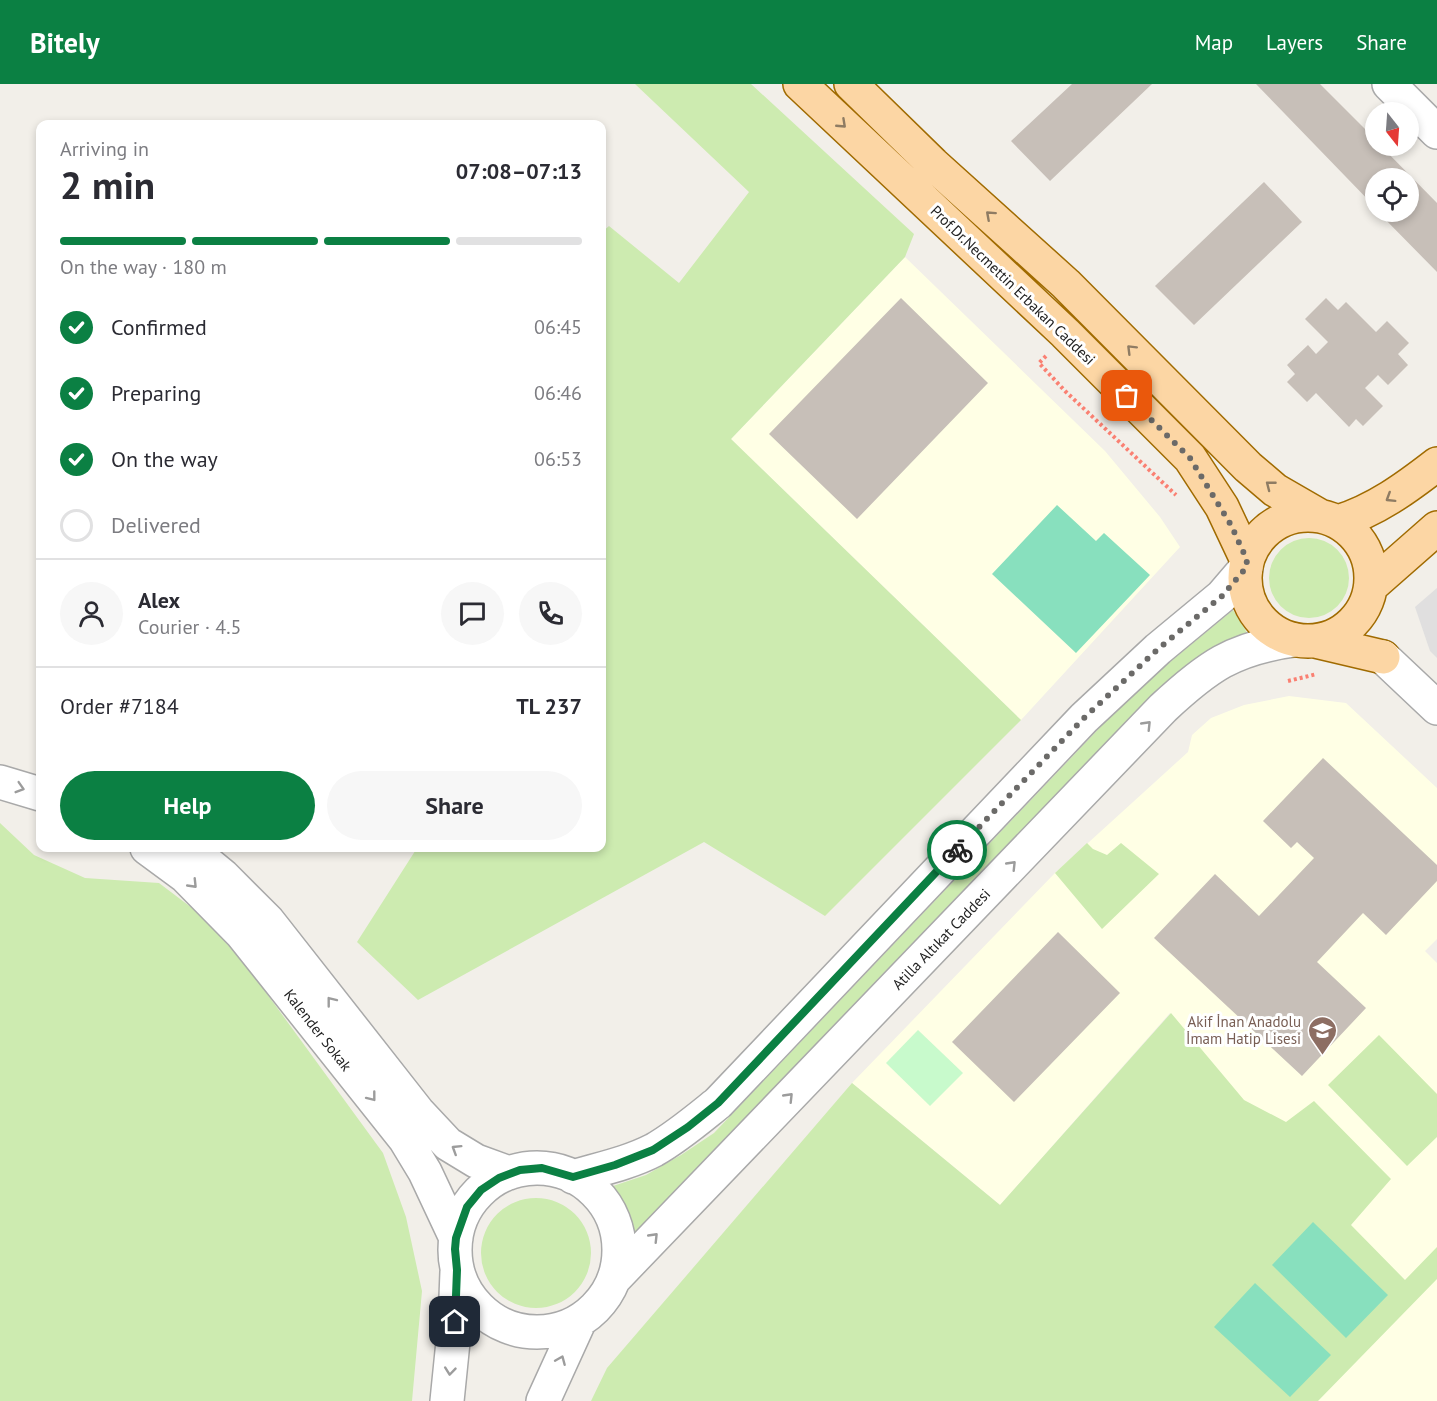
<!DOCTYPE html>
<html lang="en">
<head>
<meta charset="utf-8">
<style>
  body { margin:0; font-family:"PT Sans",sans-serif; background:#f7f7f7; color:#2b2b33; height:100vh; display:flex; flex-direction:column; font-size:22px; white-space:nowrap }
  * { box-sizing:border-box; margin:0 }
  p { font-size:20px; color:#7c7c81 }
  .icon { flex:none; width:33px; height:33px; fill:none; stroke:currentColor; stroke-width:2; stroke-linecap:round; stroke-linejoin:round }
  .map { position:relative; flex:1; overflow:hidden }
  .side { position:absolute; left:36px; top:36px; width:570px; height:732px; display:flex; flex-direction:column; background:#fff; border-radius:12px; box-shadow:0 3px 9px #0003 }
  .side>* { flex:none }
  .needle { width:39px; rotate:163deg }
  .buttons { position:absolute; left:1365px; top:18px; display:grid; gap:12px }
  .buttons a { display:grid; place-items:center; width:54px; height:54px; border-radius:50%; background:#fff; box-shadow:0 3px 9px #0003; font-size:30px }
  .pin { position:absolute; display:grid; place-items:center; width:51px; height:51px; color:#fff; margin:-26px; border-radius:12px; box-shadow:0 3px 9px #0006 }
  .courier { position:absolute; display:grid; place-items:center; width:60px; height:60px; margin:-30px; border:4px solid #0b8043; border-radius:50%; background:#fff; color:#222; box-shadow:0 2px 8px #0007 }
  .head em { font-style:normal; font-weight:700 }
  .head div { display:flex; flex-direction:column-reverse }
  .head { display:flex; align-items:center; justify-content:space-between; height:102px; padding:0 24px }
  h1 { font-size:39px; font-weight:700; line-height:45px }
  .bar { display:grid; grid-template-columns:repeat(4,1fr); gap:9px 6px; align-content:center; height:72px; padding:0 24px }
  .bar i { height:8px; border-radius:4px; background:#e1e1e2 }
  .bar .on { background:#0b8043 }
  .bar p { grid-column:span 4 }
  .line { display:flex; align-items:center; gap:15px; padding:0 24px; border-top:2px solid #e1e1e2 }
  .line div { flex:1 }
  .round { display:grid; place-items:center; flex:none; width:63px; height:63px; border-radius:32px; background:#f7f7f7 }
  ol { padding:0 24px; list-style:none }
  li { display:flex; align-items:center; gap:18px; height:66px }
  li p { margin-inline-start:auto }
  li .icon { padding:6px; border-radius:50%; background:#0b8043; color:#fff; stroke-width:4 }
  li:last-child { color:#7c7c81 }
  li i { width:33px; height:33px; border:3px solid #e1e1e2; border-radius:50% }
  .button { display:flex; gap:12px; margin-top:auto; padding:12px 24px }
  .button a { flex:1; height:69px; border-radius:36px; background:#0b8043; color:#fff; font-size:24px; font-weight:700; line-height:69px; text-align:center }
  .button a+a { background:#f7f7f7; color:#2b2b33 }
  header { display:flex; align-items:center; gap:36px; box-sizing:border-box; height:84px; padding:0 30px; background:#0b8043; color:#fff }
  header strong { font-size:28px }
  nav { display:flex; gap:33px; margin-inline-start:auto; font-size:21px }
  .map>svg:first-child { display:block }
</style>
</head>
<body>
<header>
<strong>Bitely</strong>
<nav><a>Map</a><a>Layers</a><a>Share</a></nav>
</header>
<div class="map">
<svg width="1437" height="1317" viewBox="0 0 1437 1317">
  <rect width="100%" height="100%" fill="#f2efe9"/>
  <!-- residential -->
  <path fill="#e0dfdf" d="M1437,504V574L1430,567L1415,523Z"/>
  <!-- education -->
  <path fill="#ffffe5" d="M905,173L1105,367L1160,433L1180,463L1021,636L731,355Z
    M1289,612L1346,619L1437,704V855L1425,867L1437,879V1317H1278L1170,929L1000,1121L852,999L1055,789L1188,668L1192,651L1211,634L1244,621Z"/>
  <!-- grass -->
  <path fill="#cdebb0" d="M635,0H751L914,150L905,173L731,355L1021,636L825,832L704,758L418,916L357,858L417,764H602V148L609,142L679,199L749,108Z
    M1269 494a40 40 0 1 1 80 0a40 40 0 1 1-80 0Z
    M1233,526L1249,552L633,1156C630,1135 622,1120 610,1103L646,1091L681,1071L714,1049L1108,635L1164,583Z
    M0,739L34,771L85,794L159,799L204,833L251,888L383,1069L406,1133L422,1207L412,1317H0Z
    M1087,759L1093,765L1107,771L1121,759L1159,790L1102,845L1055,789Z
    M1171,929L1244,1016L1286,1038L1314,1017L1391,1095L1351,1141L1405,1196L1437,1163V1195L1318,1317H591L607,1284L852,999L1000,1121Z
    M1379,951L1437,1010V1053L1407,1082L1328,1001Z
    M481 1169a55 55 0 1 1 110 0a55 55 0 1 1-110 0Z"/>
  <!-- park -->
  <path fill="#c8facc" d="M918,946L963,989L930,1022L886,979Z"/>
  <!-- pitch -->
  <path fill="#88e0be" d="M1057,421L1096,457L1104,449L1150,491L1076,569L992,490Z
    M1313,1138L1388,1211L1346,1254L1272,1181Z
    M1255,1199L1331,1271L1290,1313L1214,1243Z"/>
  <!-- building -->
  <path fill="#c7bfb8" d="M1072,0H1152L1050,97L1011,57Z
    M1256,0H1320L1376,56V62H1381L1437,119V188L1378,128H1408V94H1376V124Z
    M1264,98L1302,138L1194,241L1155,202Z
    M901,214L988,299L857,435L769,350Z
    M1326,214L1338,226L1346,218L1376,248L1387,237L1409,259L1398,270L1408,281L1388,301L1378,291L1365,304L1383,322L1363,342L1356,335L1349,343L1316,309L1307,318L1287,298L1295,290L1287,281L1308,261L1316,270L1328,258L1305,235Z
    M1323,674L1437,781V797L1386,851L1363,829L1317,878L1366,924L1302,992L1154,854L1215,790L1259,832L1314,774L1297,758L1291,764L1263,737Z
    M1058,848L1120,909L1014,1018L952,958Z"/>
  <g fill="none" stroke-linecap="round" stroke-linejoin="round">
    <defs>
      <path id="minor" d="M1389,0L1437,48
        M1383,573L1437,624
        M0,698L40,710
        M147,764L185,792L242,850L405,1055L425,1088L456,1154
        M189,764L223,792L268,837L418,1028L448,1060L476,1077L509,1089
        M455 1166a82 82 0 1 1 164 0a82 82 0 1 1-164 0Z
        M573,1093C600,1085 629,1079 654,1066C677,1053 698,1035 718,1019L1084,634L1158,565L1222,512L1246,484
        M614,1195L1163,624C1207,583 1233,564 1294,556
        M447,1317L455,1238L457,1188
        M543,1317L580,1236"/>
      <path id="major" d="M800,0L1065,249L1190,374L1222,423L1247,476
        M851,0L933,80L1066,200L1248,383L1275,406L1320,432
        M1245 494a63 63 0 1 1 126 0a63 63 0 1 1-126 0Z
        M1338,438C1376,426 1406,404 1437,380
        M1371,502L1437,444
        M1315,557L1383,573"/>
    </defs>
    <!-- minor casing -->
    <use href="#minor" stroke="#a9a9a9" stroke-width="36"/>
    <!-- major casing -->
    <use href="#major" stroke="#a06b00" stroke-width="36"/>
    <!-- path -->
    <path stroke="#fa8072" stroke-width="4" stroke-dasharray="3 3" stroke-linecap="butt" d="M1046,272L1039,279L1065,307L1176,411
      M1288,597L1317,590"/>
    <!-- minor -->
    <use href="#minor" stroke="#fff" stroke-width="33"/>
    <!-- major -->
    <use href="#major" stroke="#fcd6a4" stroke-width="33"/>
  </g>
  <!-- one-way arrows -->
  <defs><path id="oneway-chevron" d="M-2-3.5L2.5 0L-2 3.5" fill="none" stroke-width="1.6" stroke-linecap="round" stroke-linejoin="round" transform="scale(1.5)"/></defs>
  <g stroke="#8f7c63">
    <use href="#oneway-chevron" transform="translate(842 40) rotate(43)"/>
    <use href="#oneway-chevron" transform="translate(990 131) rotate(-138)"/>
    <use href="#oneway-chevron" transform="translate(1131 265) rotate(-135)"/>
    <use href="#oneway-chevron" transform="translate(1270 401) rotate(-142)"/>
    <use href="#oneway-chevron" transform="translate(1390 414) rotate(148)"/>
  </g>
  <g stroke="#9c9c9c">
    <use href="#oneway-chevron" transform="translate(1147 641) rotate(-46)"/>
    <use href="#oneway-chevron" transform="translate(20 704) rotate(17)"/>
    <use href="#oneway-chevron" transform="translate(1012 781) rotate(-46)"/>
    <use href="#oneway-chevron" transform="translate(193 800) rotate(46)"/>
    <use href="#oneway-chevron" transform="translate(331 917) rotate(-128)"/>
    <use href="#oneway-chevron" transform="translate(372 1013) rotate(52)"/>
    <use href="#oneway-chevron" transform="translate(789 1013) rotate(-46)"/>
    <use href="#oneway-chevron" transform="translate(456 1065) rotate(-148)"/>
    <use href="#oneway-chevron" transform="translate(654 1153) rotate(-46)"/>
    <use href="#oneway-chevron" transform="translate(561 1276) rotate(-67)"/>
    <use href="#oneway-chevron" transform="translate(450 1287) rotate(96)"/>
  </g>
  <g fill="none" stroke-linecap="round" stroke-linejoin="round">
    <!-- done -->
    <path stroke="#6b6a68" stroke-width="6" stroke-dasharray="0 10.8" d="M957,766L1084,634L1158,565L1222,512L1246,484L1247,476L1231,441L1190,374L1127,312"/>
    <!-- route -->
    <path stroke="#0b8043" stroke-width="8" d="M455,1238L457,1186L455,1165L456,1154L467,1123L481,1106L499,1094L520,1086L542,1084L573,1093L615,1081L653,1066L688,1043L718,1019L957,766"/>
  </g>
  <!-- icons -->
  <defs>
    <symbol id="school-pin" viewBox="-11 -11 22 30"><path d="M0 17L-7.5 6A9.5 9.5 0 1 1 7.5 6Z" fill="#8d6e63" stroke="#fff"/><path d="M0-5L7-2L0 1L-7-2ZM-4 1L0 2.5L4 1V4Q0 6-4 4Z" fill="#fff"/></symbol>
  </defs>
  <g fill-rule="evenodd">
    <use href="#school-pin" x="1306" y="930" width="33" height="45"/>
  </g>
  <g text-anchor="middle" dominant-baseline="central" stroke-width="6" stroke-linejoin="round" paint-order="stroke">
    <!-- street labels -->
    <g font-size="15" fill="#222" stroke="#fff">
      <text transform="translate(1013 201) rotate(44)">Prof.Dr.Necmettin Erbakan Caddesi</text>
      <text transform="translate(941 855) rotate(-46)">Atilla Altıkat Caddesi</text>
      <text transform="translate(318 946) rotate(52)">Kalender Sokak</text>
    </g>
    <!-- education labels -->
    <g font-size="15" fill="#785e54" stroke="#fff" text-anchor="end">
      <text x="1301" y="937">Akif İnan Anadolu<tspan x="1301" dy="17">İmam Hatip Lisesi</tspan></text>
    </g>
  </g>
</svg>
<div class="buttons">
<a><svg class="needle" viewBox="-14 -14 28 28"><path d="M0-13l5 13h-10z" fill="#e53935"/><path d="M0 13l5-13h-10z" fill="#7c7c81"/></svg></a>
<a><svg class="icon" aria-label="locate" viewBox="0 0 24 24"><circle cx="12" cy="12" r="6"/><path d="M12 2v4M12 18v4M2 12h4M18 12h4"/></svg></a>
</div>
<div class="pin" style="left:1127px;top:312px;background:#ea580c"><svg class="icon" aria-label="bag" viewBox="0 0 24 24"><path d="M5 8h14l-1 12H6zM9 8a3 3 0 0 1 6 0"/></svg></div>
<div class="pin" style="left:455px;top:1238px;background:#1f2937"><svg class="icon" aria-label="home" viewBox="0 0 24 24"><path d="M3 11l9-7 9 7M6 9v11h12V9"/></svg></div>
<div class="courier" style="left:957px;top:766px"><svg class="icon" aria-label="bike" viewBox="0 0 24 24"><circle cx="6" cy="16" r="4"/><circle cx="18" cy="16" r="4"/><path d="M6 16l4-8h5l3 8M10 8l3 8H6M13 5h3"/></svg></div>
<section class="side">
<div class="head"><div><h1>2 min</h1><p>Arriving in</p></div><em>07:08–07:13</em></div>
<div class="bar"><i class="on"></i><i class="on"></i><i class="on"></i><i></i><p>On the way · 180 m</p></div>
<ol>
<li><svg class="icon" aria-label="check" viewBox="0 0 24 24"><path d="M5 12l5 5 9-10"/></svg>Confirmed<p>06:45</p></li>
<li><svg class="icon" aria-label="check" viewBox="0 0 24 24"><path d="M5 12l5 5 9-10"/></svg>Preparing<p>06:46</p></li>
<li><svg class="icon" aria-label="check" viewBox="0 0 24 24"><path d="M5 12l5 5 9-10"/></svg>On the way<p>06:53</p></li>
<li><i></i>Delivered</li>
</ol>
<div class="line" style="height:108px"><a class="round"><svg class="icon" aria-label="person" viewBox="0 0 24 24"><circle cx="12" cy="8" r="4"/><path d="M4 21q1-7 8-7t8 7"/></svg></a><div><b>Alex</b><p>Courier · 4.5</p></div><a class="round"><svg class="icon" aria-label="chat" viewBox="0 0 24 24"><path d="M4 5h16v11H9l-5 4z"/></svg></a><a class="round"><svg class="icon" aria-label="phone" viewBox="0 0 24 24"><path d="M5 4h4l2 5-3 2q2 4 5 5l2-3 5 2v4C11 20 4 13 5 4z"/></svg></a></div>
<div class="line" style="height:78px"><div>Order #7184</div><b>TL 237</b></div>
<div class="button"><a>Help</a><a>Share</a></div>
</section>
</div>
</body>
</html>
